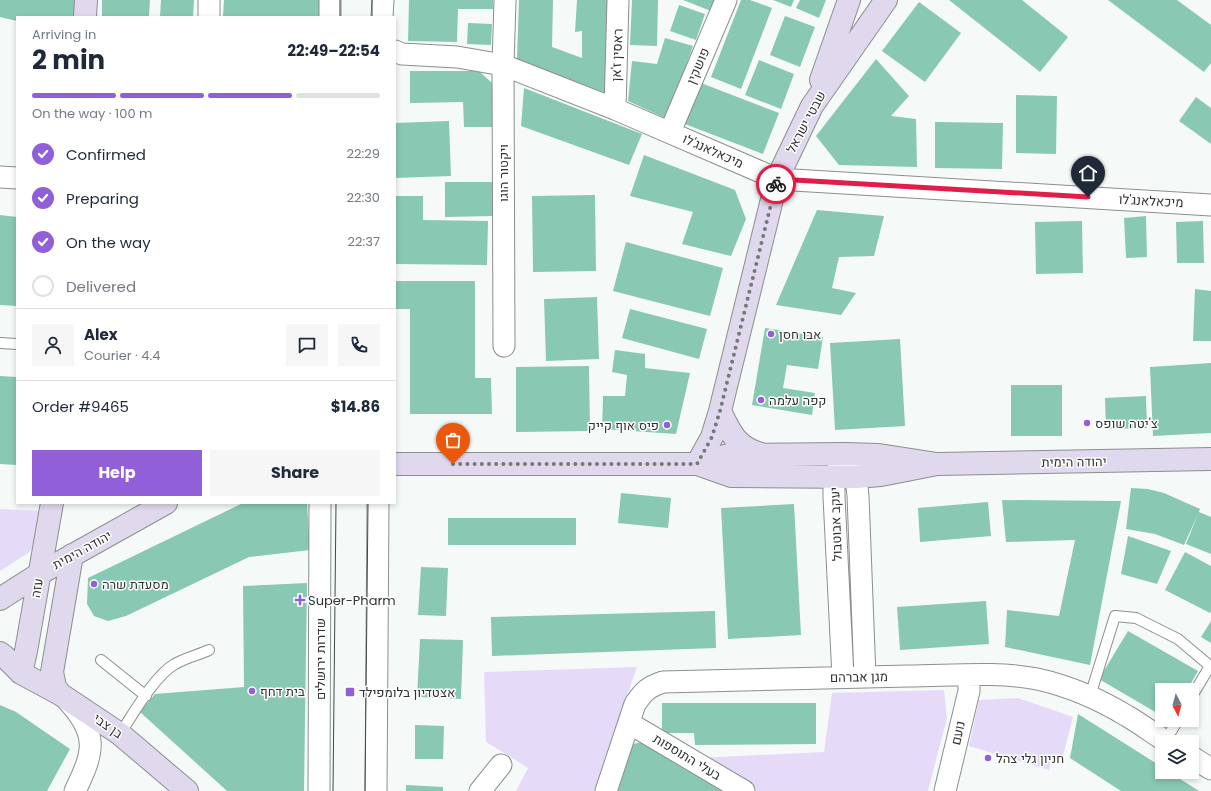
<!DOCTYPE html>
<html lang="en">
<head>
<meta charset="utf-8">
<style>
  body { margin:0; font-family:Poppins,Heebo,sans-serif; background:#f6f6f7; color:#1f2937; height:100vh; display:flex; flex-direction:column; font-size:15px; white-space:nowrap }
  * { box-sizing:border-box; margin:0 }
  p { font-size:13px; color:#747a83 }
  .icon { flex:none; width:22px; height:22px; fill:none; stroke:currentColor; stroke-width:2; stroke-linecap:round; stroke-linejoin:round }
  .map { position:relative; flex:1; overflow:hidden }
  .sheet { position:absolute; left:16px; top:16px; width:380px; height:488px; display:flex; flex-direction:column; background:#fff; border-radius:0px; box-shadow:0 2px 6px #0003 }
  .sheet>* { flex:none }
  .needle { width:26px; rotate:174deg }
  .tools { position:absolute; left:1155px; top:683px; display:grid; gap:8px }
  .tools a { display:grid; place-items:center; width:44px; height:44px; border-radius:0px; background:#fff; box-shadow:0 2px 6px #0003; font-size:20px }
  .pin { position:absolute; display:grid; place-items:center; width:34px; height:34px; color:#fff; margin:-41px -17px; border-radius:50% 50% 50% 0; rotate:-45deg; box-shadow:0 0 4px #0007 }
  .pin .icon { rotate:45deg }
  .courier { position:absolute; display:grid; place-items:center; width:40px; height:40px; margin:-20px; border:3px solid #e11d48; border-radius:50%; background:#fff; color:#222; box-shadow:0 1px 5px #0007 }
  .headline em { font-style:normal; font-weight:700 }
  .headline div { display:flex; flex-direction:column-reverse }
  .headline { display:flex; align-items:center; justify-content:space-between; height:68px; padding:0 16px }
  h1 { font-size:26px; font-weight:700; line-height:30px }
  .bar { display:grid; grid-template-columns:repeat(4,1fr); gap:6px 4px; align-content:center; height:48px; padding:0 16px }
  .bar i { height:5px; border-radius:3px; background:#e0e1e3 }
  .bar .current { background:#915fd8 }
  .bar p { grid-column:span 4 }
  .line { display:flex; align-items:center; gap:10px; padding:0 16px; border-top:1px solid #e0e1e3 }
  .line div { flex:1 }
  .round { display:grid; place-items:center; flex:none; width:42px; height:42px; border-radius:0px; background:#f6f6f7 }
  ol { padding:0 16px; list-style:none }
  li { display:flex; align-items:center; gap:12px; height:44px }
  li p { margin-inline-start:auto }
  li .icon { padding:4px; border-radius:50%; background:#915fd8; color:#fff; stroke-width:4 }
  li:last-child { color:#747a83 }
  li i { width:22px; height:22px; border:2px solid #e0e1e3; border-radius:50% }
  .primary-button { display:flex; gap:8px; margin-top:auto; padding:8px 16px }
  .primary-button a { flex:1; height:46px; border-radius:0px; background:#915fd8; color:#fff; font-size:16px; font-weight:700; line-height:46px; text-align:center }
  .primary-button a+a { background:#f6f6f7; color:#1f2937 }
  .map>svg:first-child { display:block }
</style>
</head>
<body>
<div class="map">
<svg width="1211" height="791" viewBox="0 0 1211 791">
  <rect width="100%" height="100%" fill="#f5faf8"/>
  <!-- green -->
  <path fill="#e5dbf9" d="M0,509L43,511L36,544L28,553L0,571Z
    M637,667L594,791H516L528,768L486,742L484,672Z
    M944,690L947,718L928,791H751L697,758L824,752L832,693Z
    M1018,698L1073,717L1062,760L1052,758L1049,770L969,746L979,700Z"/>
  <!-- building -->
  <path fill="#89c8b3" d="M0,0H79L78,17H17V21L0,17Z
    M102,0H150L149,17H102Z
    M161,0H194L193,17H160Z
    M224,0H320V17H223Z
    M409,0H493V9H458L457,42L408,41Z
    M519,0H553L552,47L582,58V31L575,32L577,0H608L606,93L517,59Z
    M632,0H658L657,46L630,45Z
    M683,0H716L711,11Z
    M741,0H750L772,8L741,89L711,77Z
    M773,0H794L791,7Z
    M800,0H826L819,18L796,8Z
    M949,0H1022L1068,37L1040,72Z
    M1108,0H1177L1211,25V63L1204,72Z
    M919,2L961,33L925,82L882,51Z
    M679,5L705,14L696,40L670,31Z
    M785,16L815,27L800,67L770,55Z
    M468,23L492,24L491,45L467,44Z
    M665,38L693,46L667,119L628,101L632,61L657,64Z
    M876,59L909,96L891,116L916,119L917,167L839,165L816,136Z
    M759,60L794,74L781,109L745,95Z
    M410,71H479L494,85L496,127H464L463,102L410,103Z
    M701,83L779,113L763,154L685,124Z
    M524,88L642,134L629,165L521,126Z
    M1016,95L1057,96L1056,154L1016,153Z
    M1196,97L1211,108V144L1179,121Z
    M449,121L451,176L395,178V123Z
    M935,122L1003,123L1002,169L935,168Z
    M644,155L735,190L746,219L731,256L682,244L693,212L630,196Z
    M445,182H493V216L445,217Z
    M595,195L596,271L533,272L532,196Z
    M395,196H423V220L488,221L487,265L395,264Z
    M817,210L884,216L874,256L839,257L832,288L856,293L841,315L776,305Z
    M0,215L17,217V306L0,305Z
    M1146,216L1147,257L1126,258L1124,218Z
    M1082,221L1083,273L1036,274L1035,222Z
    M1203,221L1204,263H1177L1176,222Z
    M626,242L723,268L710,316L613,291Z
    M395,281H475V378H491L492,414H410V309H395Z
    M1195,289L1211,291V341H1193Z
    M597,297L599,359L546,361L544,299Z
    M630,309L707,329L699,359L622,338Z
    M765,328L823,337L818,369L787,365L783,388L815,393L812,415L752,405Z
    M900,339L905,426L835,430L830,343Z
    M615,350L645,354V368L690,373L676,434L602,429L603,396H625L627,375L612,372Z
    M1211,363V433L1153,436L1150,367Z
    M589,366L590,431L516,432V367Z
    M0,376L17,377V465L0,464Z
    M1011,385H1062V436H1011Z
    M1146,396L1147,428L1106,429L1105,398Z
    M1131,488L1148,489L1164,493L1200,509L1199,512L1211,517V554L1186,544L1198,514L1184,545L1155,534L1126,529Z
    M621,493L671,498L668,528L618,523Z
    M1002,500L1121,501L1090,665L1005,647L1007,610L1059,616L1075,540L1006,542Z
    M988,502L991,536L920,542L918,508Z
    M243,503H307L310,550L249,557L126,616L108,621L94,616L87,604L88,578Z
    M794,504L801,635L728,639L721,508Z
    M448,518H576V545H448Z
    M1128,536L1171,551L1157,584L1121,574Z
    M1185,552L1211,566V611L1210,613L1165,590Z
    M421,567L448,568L446,616L418,615Z
    M307,583L304,791H227L140,712L155,694L244,687L243,586Z
    M986,601L989,644L900,650L897,607Z
    M715,611L716,648L492,656L491,617Z
    M1211,621V643L1201,637Z
    M1128,631L1198,671L1187,690H1162V716L1099,679Z
    M420,639L463,640L461,699L417,697Z
    M662,703H816V744L695,745L694,733H662Z
    M0,705L16,712L70,749L47,791H0Z
    M1078,714L1162,767V772H1169L1199,791H1121L1070,758Z
    M415,725L444,726L443,759H415Z
    M650,740L728,791H618L629,745Z
    M406,785L443,787V791H406Z"/>
  <g fill="none" stroke-linecap="round" stroke-linejoin="round">
    <defs>
      <path id="lane" d="M0,343L17,344
        M101,660L146,696
        M1090,696L1115,616L1136,618L1178,639L1210,666L1192,696
        M120,734C133,714 155,675 175,664C185,658 198,655 209,650
        M1165,741L1178,720"/>
      <path id="street" d="M209,17V0
        M330,17V0
        M382,17L383,0
        M395,51L402,54L457,57L503,65L615,109L777,179L1211,205
        M615,109L618,0
        M670,132L726,0
        M0,177L17,178
        M504,346L503,65L505,0
        M841,462L834,477V497L843,677
        M848,462L856,477L858,496L865,677
        M68,701C99,735 94,752 75,791
        M629,723L744,791
        M1192,757L1211,769
        M319,791L320,503
        M376,791L378,503
        M480,791L501,765
        M606,791L635,704C644,691 648,687 663,682C744,680 826,678 908,676C948,676 998,671 1037,679C1069,686 1099,699 1127,716C1141,724 1154,734 1167,742
        M945,791L969,691V675"/>
      <path id="secondary" d="M85,17L86,0
        M821,80L849,0
        M720,411C730,432 736,447 761,454
        M395,464H697L728,455L845,454L879,455L937,464
        M697,464L731,476L856,477L881,475L937,464L1211,459
        M697,464L712,437L720,411L777,179L812,106L886,0
        M0,599L39,574L166,503
        M0,653L4,656L21,673L60,694L120,734L187,791
        M21,673L26,651L52,503
        M60,694L55,687L52,672L72,555"/>
    </defs>
    <!-- lane casing -->
    <use href="#lane" stroke="#8b8f8d" stroke-width="12"/>
    <!-- street casing -->
    <use href="#street" stroke="#8b8f8d" stroke-width="23"/>
    <!-- secondary casing -->
    <use href="#secondary" stroke="#8b8f8d" stroke-width="24"/>
    <!-- lane -->
    <use href="#lane" stroke="#fff" stroke-width="10"/>
    <!-- street -->
    <use href="#street" stroke="#fff" stroke-width="21"/>
    <!-- secondary -->
    <use href="#secondary" stroke="#e0d8ed" stroke-width="22"/>
    <!-- tram -->
    <path stroke="#444745" stroke-width="1" d="M340,17V0
      M372,17V0
      M333,791L336,503
      M365,791L368,503"/>
  </g>
  <g fill="none" stroke-linecap="round" stroke-linejoin="round">
    <!-- done -->
    <path stroke="#757877" stroke-width="4" stroke-dasharray="0 7.2" d="M453,464H697L712,437L720,411L776,184"/>
    <!-- route -->
    <path stroke="#e11d48" stroke-width="5" d="M776,184L777,179L1088,197"/>
  </g>
  <!-- markers -->
  <g fill="#915fd8" stroke="#fff" stroke-width="1.5">
    <circle cx="771" cy="334" r="4"/>
    <circle cx="761" cy="400" r="4"/>
    <circle cx="1087" cy="423" r="4"/>
    <circle cx="667" cy="425" r="4"/>
    <circle cx="94" cy="584" r="4"/>
    <path d="M298 594h4v4h4v4h-4v4h-4v-4h-4v-4h4z"/>
    <circle cx="252" cy="691" r="4"/>
    <rect x="345" y="687" width="10" height="10" rx="2"/>
    <circle cx="988" cy="758" r="4"/>
  </g>
  <g text-anchor="middle" dominant-baseline="central" stroke-width="3" stroke-linejoin="round" paint-order="stroke">
    <!-- street labels -->
    <g font-size="13" fill="#303231" stroke="#fff">
      <text transform="translate(617 55) rotate(-88)">ראסין ז'אן</text>
      <text transform="translate(698 66) rotate(-67)">פושקין</text>
      <text transform="translate(806 122) rotate(-62)">שבטי ישראל</text>
      <text transform="translate(713 151) rotate(24)">מיכאלאנג'לו</text>
      <text transform="translate(503 173) rotate(-90)">ויקטור הוגו</text>
      <text transform="translate(1151 201) rotate(3)">מיכאלאנג'לו</text>
      <text transform="translate(1074 462) rotate(-1)">יהודה הימית</text>
      <text transform="translate(836 524) rotate(-92)">יעקב אבוטבול</text>
      <text transform="translate(82 550) rotate(-29)">יהודה הימית</text>
      <text transform="translate(37 588) rotate(-80)">עזה</text>
      <text transform="translate(320 659) rotate(-90)">שדרות ירושלים</text>
      <text transform="translate(859 677) rotate(-1)">מגן אברהם</text>
      <text transform="translate(108 726) rotate(35)">בן צבי</text>
      <text transform="translate(958 733) rotate(-77)">נועם</text>
      <text transform="translate(687 757) rotate(31)">בעלי התוספות</text>
    </g>
    <!-- poi labels -->
    <g font-size="13" fill="#303231" stroke="#fff" text-anchor="start">
      <text x="779" y="334">אבו חסן</text>
      <text x="769" y="400">קפה עלמה</text>
      <text x="1095" y="423">צ'יטה שופס</text>
      <text x="659" y="425" text-anchor="end">פיס אוף קייק</text>
      <text x="102" y="584">מסעדת שרה</text>
      <text x="308" y="600">Super-Pharm</text>
      <text x="260" y="691">בית דחף</text>
      <text x="359" y="692">אצטדיון בלומפילד</text>
      <text x="996" y="758">חניון גלי צהל</text>
    </g>
  </g>
</svg>
<div class="tools">
<a><svg class="needle" viewBox="-14 -14 28 28"><path d="M0-13l5 13h-10z" fill="#e53935"/><path d="M0 13l5-13h-10z" fill="#747a83"/></svg></a>
<a><svg class="icon" aria-label="layers" viewBox="0 0 24 24"><path d="M12 4l9 5-9 5-9-5zM3 14l9 5 9-5"/></svg></a>
</div>
<div class="pin" style="left:453px;top:464px;background:#ea580c"><svg class="icon" aria-label="bag" viewBox="0 0 24 24"><path d="M5 8h14l-1 12H6zM9 8a3 3 0 0 1 6 0"/></svg></div>
<div class="pin" style="left:1088px;top:197px;background:#1f2937"><svg class="icon" aria-label="home" viewBox="0 0 24 24"><path d="M3 11l9-7 9 7M6 9v11h12V9"/></svg></div>
<div class="courier" style="left:776px;top:184px"><svg class="icon" aria-label="bike" viewBox="0 0 24 24"><circle cx="6" cy="16" r="4"/><circle cx="18" cy="16" r="4"/><path d="M6 16l4-8h5l3 8M10 8l3 8H6M13 5h3"/></svg></div>
<section class="sheet">
<div class="headline"><div><h1>2 min</h1><p>Arriving in</p></div><em>22:49–22:54</em></div>
<div class="bar"><i class="current"></i><i class="current"></i><i class="current"></i><i></i><p>On the way · 100 m</p></div>
<ol>
<li><svg class="icon" aria-label="check" viewBox="0 0 24 24"><path d="M5 12l5 5 9-10"/></svg>Confirmed<p>22:29</p></li>
<li><svg class="icon" aria-label="check" viewBox="0 0 24 24"><path d="M5 12l5 5 9-10"/></svg>Preparing<p>22:30</p></li>
<li><svg class="icon" aria-label="check" viewBox="0 0 24 24"><path d="M5 12l5 5 9-10"/></svg>On the way<p>22:37</p></li>
<li><i></i>Delivered</li>
</ol>
<div class="line" style="height:72px"><a class="round"><svg class="icon" aria-label="person" viewBox="0 0 24 24"><circle cx="12" cy="8" r="4"/><path d="M4 21q1-7 8-7t8 7"/></svg></a><div><b>Alex</b><p>Courier · 4.4</p></div><a class="round"><svg class="icon" aria-label="chat" viewBox="0 0 24 24"><path d="M4 5h16v11H9l-5 4z"/></svg></a><a class="round"><svg class="icon" aria-label="phone" viewBox="0 0 24 24"><path d="M5 4h4l2 5-3 2q2 4 5 5l2-3 5 2v4C11 20 4 13 5 4z"/></svg></a></div>
<div class="line" style="height:52px"><div>Order #9465</div><b>$14.86</b></div>
<div class="primary-button"><a>Help</a><a>Share</a></div>
</section>
</div>
</body>
</html>
